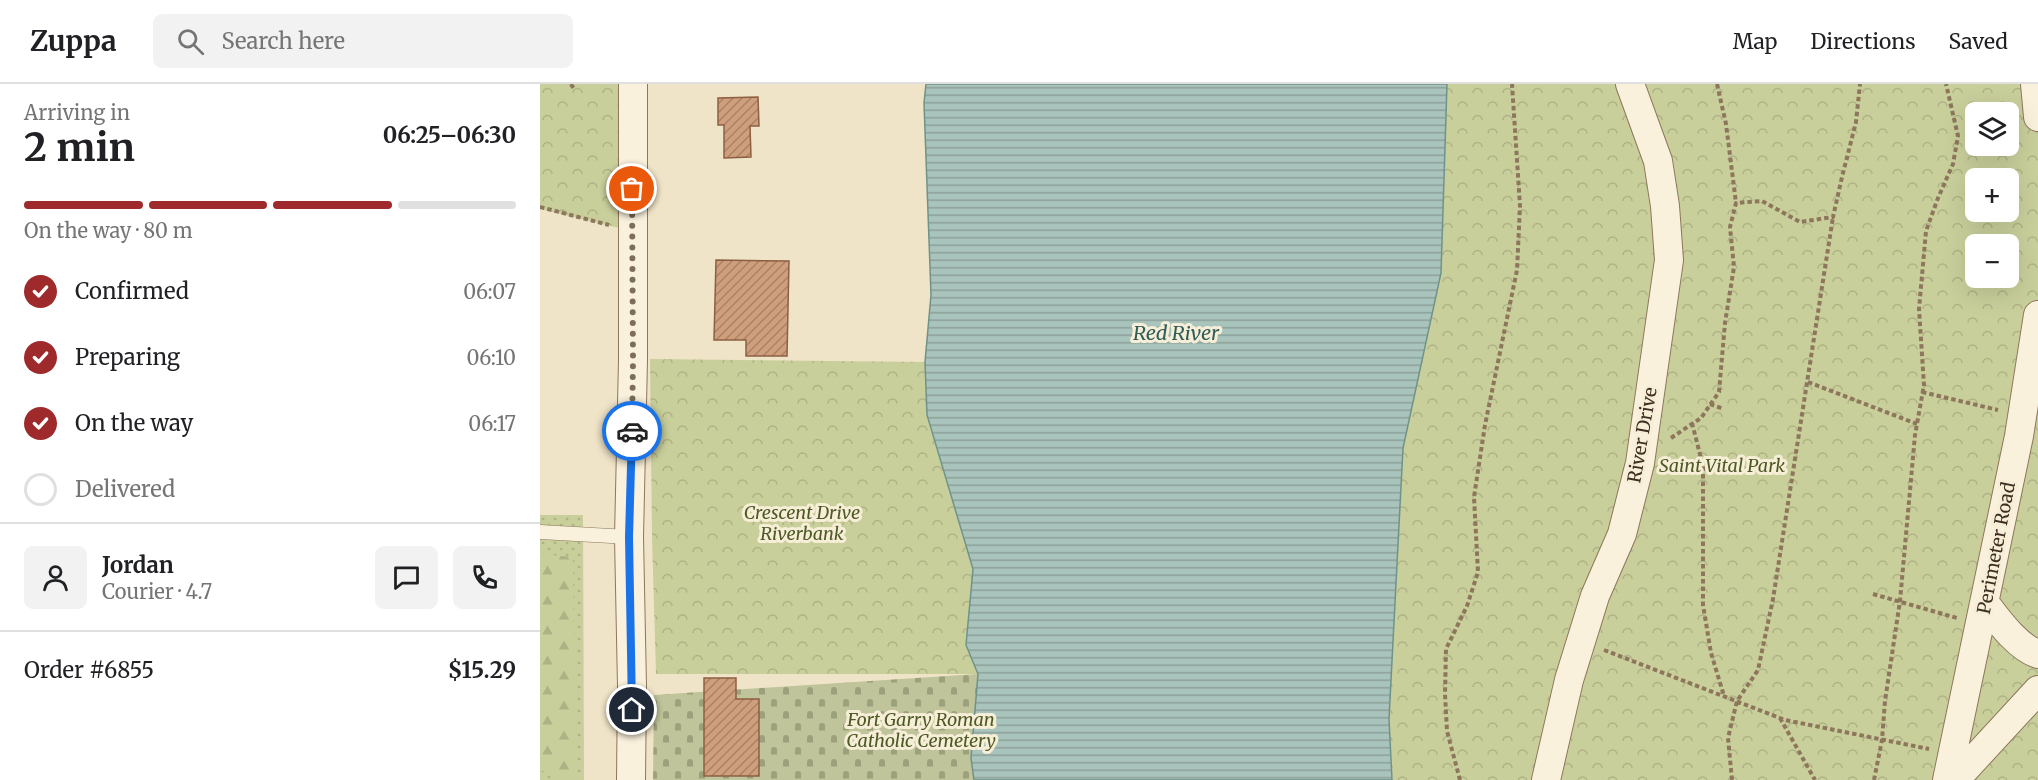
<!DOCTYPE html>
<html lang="en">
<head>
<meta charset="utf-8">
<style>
  body { margin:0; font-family:Merriweather,serif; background:#f2f2f2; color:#202124; height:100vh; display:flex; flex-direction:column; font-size:22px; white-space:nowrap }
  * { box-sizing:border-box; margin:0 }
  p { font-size:20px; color:#757577 }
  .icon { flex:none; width:33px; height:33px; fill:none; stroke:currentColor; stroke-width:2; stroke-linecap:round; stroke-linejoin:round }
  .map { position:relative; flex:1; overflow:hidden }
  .panel { display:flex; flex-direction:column; background:#fff; width:540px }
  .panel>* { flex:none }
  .controls { position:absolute; left:1425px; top:18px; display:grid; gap:12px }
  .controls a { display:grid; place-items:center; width:54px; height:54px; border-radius:9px; background:#fff; box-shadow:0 6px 24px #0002; font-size:30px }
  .pin { position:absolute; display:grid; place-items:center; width:51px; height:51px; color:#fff; margin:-26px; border:3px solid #fff; border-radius:50%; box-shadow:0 2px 6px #0007 }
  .courier { position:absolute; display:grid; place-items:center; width:60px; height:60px; margin:-30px; border:4px solid #1a73e8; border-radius:50%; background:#fff; color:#222; box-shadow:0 2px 8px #0007 }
  .headline em { font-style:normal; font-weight:700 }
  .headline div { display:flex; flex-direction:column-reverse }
  .headline { display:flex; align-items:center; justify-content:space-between; height:102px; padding:0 24px }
  h1 { font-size:39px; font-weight:700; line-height:45px }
  .bar { display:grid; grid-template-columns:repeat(4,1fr); gap:9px 6px; align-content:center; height:72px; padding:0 24px }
  .bar i { height:8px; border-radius:4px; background:#e0e0e0 }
  .bar .current { background:#9e2a2b }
  .bar p { grid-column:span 4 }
  .line { display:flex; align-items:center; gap:15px; padding:0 24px; border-top:2px solid #e0e0e0 }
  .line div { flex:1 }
  .round { display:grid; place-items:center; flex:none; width:63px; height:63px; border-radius:9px; background:#f2f2f2 }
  ol { padding:0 24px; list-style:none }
  li { display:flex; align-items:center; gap:18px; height:66px }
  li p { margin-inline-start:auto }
  li .icon { padding:6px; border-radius:50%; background:#9e2a2b; color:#fff; stroke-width:4 }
  li:last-child { color:#757577 }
  li i { width:33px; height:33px; border:3px solid #e0e0e0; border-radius:50% }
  header { display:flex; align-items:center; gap:36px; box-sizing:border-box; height:84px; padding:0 30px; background:#fff; border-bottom:2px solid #e0e0e0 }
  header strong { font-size:28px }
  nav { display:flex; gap:33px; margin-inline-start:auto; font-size:21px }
  .search { width:420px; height:54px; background:#f2f2f2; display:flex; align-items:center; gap:15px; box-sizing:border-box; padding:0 21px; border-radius:9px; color:#757577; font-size:22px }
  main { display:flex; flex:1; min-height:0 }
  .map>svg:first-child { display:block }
</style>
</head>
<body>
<header>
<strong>Zuppa</strong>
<div class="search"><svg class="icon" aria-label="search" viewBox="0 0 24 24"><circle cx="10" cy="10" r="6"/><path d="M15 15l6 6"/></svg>Search here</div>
<nav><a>Map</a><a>Directions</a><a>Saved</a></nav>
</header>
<main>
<section class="panel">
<div class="headline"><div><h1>2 min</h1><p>Arriving in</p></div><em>06:25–06:30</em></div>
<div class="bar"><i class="current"></i><i class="current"></i><i class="current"></i><i></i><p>On the way · 80 m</p></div>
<ol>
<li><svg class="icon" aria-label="check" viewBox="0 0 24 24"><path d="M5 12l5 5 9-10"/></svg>Confirmed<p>06:07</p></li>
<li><svg class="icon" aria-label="check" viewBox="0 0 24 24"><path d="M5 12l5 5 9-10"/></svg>Preparing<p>06:10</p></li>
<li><svg class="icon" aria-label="check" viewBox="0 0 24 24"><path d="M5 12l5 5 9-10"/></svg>On the way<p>06:17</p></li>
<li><i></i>Delivered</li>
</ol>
<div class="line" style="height:108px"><a class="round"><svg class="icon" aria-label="person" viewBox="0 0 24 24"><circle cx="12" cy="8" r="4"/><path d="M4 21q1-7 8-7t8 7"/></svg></a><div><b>Jordan</b><p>Courier · 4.7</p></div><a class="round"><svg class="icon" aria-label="chat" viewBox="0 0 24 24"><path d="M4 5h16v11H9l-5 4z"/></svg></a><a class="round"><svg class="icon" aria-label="phone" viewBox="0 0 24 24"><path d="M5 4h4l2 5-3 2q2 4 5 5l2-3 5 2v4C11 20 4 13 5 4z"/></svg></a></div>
<div class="line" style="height:78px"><div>Order #6855</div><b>$15.29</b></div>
</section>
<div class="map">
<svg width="1498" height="696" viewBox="0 0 1498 696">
  <defs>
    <pattern id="grass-dots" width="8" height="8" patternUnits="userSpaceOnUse" patternTransform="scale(1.5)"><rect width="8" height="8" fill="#c9cf9b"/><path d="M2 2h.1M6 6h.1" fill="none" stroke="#aeb285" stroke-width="1.8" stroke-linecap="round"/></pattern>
    <pattern id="forest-firs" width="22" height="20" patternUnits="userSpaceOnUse" patternTransform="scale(1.5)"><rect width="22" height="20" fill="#c9cf9b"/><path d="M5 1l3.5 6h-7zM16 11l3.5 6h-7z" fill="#aeb285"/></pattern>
    <pattern id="cemetery-stones" width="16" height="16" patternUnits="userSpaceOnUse" patternTransform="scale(1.5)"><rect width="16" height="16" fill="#bfc49a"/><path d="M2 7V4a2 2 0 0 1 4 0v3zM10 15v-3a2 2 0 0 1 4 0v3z" fill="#9ca07d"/></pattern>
    <pattern id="park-crowns" width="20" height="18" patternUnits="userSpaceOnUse" patternTransform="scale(1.5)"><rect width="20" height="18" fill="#c9cf9b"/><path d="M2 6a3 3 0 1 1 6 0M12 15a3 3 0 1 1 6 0" fill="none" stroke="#aeb285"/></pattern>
    <pattern id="water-rules" width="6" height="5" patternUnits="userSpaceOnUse" patternTransform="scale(1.5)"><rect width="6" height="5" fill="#a9c4bc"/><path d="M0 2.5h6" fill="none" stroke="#8ba098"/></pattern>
    <pattern id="building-hatch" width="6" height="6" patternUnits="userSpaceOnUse" patternTransform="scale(1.5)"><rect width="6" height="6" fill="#cf9f7d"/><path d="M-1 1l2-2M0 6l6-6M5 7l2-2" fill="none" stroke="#a98266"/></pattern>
  </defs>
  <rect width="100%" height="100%" fill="#f0e4c8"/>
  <!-- grass -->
  <path fill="url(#grass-dots)" d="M0,431H43L44,696H0Z"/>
  <!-- forest -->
  <path fill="url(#forest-firs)" d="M0,470L33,473L36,696H16L0,685Z"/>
  <!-- cemetery -->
  <path fill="url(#cemetery-stones)" d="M438,590L431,674L434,696H113L114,611Z"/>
  <!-- park -->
  <path fill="url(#park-crowns)" fill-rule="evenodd" d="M0,0H93L92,147L0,125Z
    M907,0H1498V696H852L849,635L863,364L901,189ZM1436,28H1468V62H1436ZM1436,94H1468V128H1436ZM1436,160H1468V194H1436Z
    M110,275L385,278L387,331L433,485L426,561L438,590H116L112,454Z"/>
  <!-- water -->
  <path fill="url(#water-rules)" stroke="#6f938a" stroke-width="1.5" d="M386,0H907L901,189L863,364L849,635L852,696H434L431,674L438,590L426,561L433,485L387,331L385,278L391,211L384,19Z"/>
  <!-- building -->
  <path fill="url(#building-hatch)" stroke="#8d5f41" stroke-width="1.5" d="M218,13L219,42H210L211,73L184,74V41H178V14Z
    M176,176L249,177L247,272H206V256H174Z
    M164,594H196V615H219V692H164Z"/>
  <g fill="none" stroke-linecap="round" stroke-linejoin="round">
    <defs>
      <path id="lane" d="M0,448L89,453"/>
      <path id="street" d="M1495,0L1498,33
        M1445,519C1458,536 1477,563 1498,570
        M91,696L92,603L89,453L93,276V0
        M1006,696L1029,596L1055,512L1082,450L1100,379L1129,176L1125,122L1118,77L1090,0
        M1407,696L1479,352L1498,231
        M1415,696L1498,606"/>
    </defs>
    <!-- lane casing -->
    <use href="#lane" stroke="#8d765c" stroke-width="15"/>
    <!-- street casing -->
    <use href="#street" stroke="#8d765c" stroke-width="30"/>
    <!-- path -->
    <path stroke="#8d765c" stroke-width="4" stroke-dasharray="4.5 3" stroke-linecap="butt" d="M31,0L34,5
      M1177,0L1186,40L1196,119
      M0,123L69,141
      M1268,298L1377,340
      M1382,308L1458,326
      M1170,320L1184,325
      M1152,339L1163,382V521L1171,569L1184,612
      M1131,354L1161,334L1179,308L1185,239L1194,183L1190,143L1196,119L1222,117L1260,138L1293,133L1302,93L1316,38L1320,0
      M1333,510L1417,534
      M1064,566L1245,636L1389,665
      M1240,634L1275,696
      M920,696L907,647L905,610L906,565L927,522L938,488L934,413L945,341L977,186L980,122L972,0
      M1192,696L1188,654L1197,617L1218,586L1233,515L1293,133
      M1334,696L1342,656L1345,617L1360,517L1375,351L1384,301L1379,225L1386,147L1398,114L1413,80L1418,52L1406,0"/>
    <!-- lane -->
    <use href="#lane" stroke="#faf1dc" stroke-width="14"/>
    <!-- street -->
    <use href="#street" stroke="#faf1dc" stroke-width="28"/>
  </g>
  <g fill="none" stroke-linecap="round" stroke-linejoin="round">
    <!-- done -->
    <path stroke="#7c6e5b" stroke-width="6" stroke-dasharray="0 10.8" d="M92,347L93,276L92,105"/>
    <!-- route -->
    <path stroke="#1a73e8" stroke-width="8" d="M92,347L89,453L92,626"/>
  </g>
  <g text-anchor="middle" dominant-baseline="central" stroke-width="6" stroke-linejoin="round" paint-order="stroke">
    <!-- street labels -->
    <g font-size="18" fill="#3d2e20" stroke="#f7eed8">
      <text transform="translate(1102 351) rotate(-80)">River Drive</text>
      <text transform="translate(1456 464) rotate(-79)">Perimeter Road</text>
    </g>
    <!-- park labels -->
    <g font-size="18" font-style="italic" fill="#4d5a26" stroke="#f7eed8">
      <text x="1182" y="381">Saint Vital Park</text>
      <text x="262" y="428">Crescent Drive<tspan x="262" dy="21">Riverbank</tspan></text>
      <text x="381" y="635">Fort Garry Roman<tspan x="381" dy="21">Catholic Cemetery</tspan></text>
    </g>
    <!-- water labels -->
    <g font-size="20" font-style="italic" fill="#2f5d5a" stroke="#f7eed8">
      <text x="636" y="248">Red River</text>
    </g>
  </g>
</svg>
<div class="controls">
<a><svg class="icon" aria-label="layers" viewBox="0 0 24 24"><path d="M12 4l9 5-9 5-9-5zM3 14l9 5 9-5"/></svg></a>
<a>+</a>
<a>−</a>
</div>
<div class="pin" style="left:92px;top:105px;background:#ea580c"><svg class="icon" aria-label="bag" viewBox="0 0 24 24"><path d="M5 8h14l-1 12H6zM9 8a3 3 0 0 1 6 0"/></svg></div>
<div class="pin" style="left:92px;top:626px;background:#1f2937"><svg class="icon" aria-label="home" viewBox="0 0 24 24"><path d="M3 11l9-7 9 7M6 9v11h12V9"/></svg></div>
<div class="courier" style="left:92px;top:347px"><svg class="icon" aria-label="car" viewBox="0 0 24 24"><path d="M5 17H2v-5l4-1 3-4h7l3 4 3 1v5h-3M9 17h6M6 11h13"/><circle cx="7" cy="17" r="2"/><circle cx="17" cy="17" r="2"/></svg></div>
</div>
</main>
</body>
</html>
